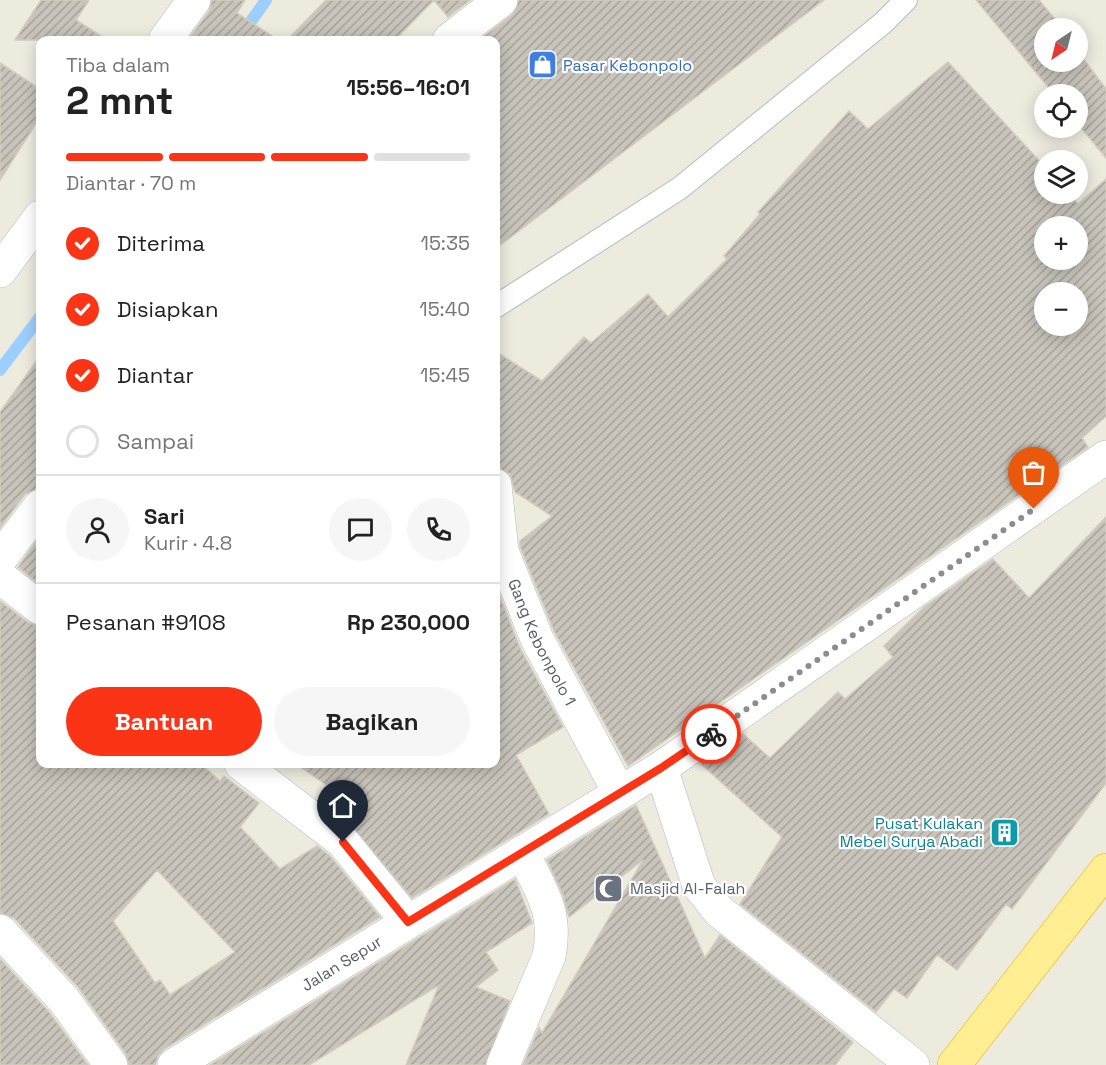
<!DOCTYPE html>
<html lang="id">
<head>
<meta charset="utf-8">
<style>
  body { margin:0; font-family:"Space Grotesk",sans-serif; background:#f6f6f6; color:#222; height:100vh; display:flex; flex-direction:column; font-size:22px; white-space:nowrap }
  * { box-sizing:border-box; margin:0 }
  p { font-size:20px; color:#767676 }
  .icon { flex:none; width:33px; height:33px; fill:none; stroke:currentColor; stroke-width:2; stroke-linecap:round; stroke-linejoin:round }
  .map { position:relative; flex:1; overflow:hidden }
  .sheet { position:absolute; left:36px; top:36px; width:464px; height:732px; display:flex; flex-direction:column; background:#fff; border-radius:12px; box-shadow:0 3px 15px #0003 }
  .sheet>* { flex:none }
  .needle { width:39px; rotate:215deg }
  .controls { position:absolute; left:1034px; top:18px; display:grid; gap:12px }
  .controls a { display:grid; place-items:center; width:54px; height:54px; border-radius:50%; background:#fff; box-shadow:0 3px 15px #0003; font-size:30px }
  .pin { position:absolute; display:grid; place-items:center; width:51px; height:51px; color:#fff; margin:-62px -26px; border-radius:50% 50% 50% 0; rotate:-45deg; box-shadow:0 0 6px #0007 }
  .pin .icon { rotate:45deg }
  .courier { position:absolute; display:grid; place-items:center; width:60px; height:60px; margin:-30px; border:4px solid #fb3416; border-radius:50%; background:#fff; color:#222; box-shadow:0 2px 8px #0007 }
  .summary em { font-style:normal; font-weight:700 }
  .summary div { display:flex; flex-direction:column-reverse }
  .summary { display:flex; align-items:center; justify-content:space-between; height:102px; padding:0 30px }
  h1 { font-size:39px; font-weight:700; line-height:45px }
  .bar { display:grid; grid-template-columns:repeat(4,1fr); gap:9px 6px; align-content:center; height:72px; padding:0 30px }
  .bar i { height:8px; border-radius:4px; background:#e0e0e0 }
  .bar .active { background:#fb3416 }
  .bar p { grid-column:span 4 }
  .line { display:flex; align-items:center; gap:15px; padding:0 30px; border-top:2px solid #e0e0e0 }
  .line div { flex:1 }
  .round { display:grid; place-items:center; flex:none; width:63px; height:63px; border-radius:32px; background:#f6f6f6 }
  ol { padding:0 30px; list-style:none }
  li { display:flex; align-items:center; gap:18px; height:66px }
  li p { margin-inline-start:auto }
  li .icon { padding:6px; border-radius:50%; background:#fb3416; color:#fff; stroke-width:4 }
  li:last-child { color:#767676 }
  li i { width:33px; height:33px; border:3px solid #e0e0e0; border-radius:50% }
  .primary-button { display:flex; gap:12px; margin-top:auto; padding:12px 30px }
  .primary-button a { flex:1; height:69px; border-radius:36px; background:#fb3416; color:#fff; font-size:24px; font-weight:700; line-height:69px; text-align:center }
  .primary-button a+a { background:#f6f6f6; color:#222 }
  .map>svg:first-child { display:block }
</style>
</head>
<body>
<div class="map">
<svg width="1106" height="1065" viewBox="0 0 1106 1065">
  <defs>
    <pattern id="building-hatch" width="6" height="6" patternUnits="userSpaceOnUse" patternTransform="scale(1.5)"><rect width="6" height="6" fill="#c8c4bb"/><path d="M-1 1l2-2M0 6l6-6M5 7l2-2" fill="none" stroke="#a5a29b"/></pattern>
  </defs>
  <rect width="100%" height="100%" fill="#edeade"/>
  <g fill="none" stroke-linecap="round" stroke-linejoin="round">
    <!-- stream -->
    <path stroke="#9ccfff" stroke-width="12" d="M238,40L266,0
      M0,370L40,317"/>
  </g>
  <!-- building -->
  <path fill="url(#building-hatch)" stroke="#d2ccbc" stroke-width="1.5" fill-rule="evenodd" d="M41,0H89L76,20L107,40H15Z
    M212,0H245L237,13L278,40H188L209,11Z
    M326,0H470L448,17L434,0L395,40H287Z
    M519,0H824L495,249V40H479L513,14Z
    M976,0H1039L1059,24L1061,28H1044V62H1077V50L1106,89V158L1077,123V94H1054Z
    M948,62L1044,166V194H1069L1078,204L1106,179V416L1082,438L1088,447L628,766L554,631L520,546V541L552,516L515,492L510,474L495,467V351L542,381L584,337L591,343L648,294L668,317L727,259L724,256L760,214L758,212L849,111L868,129ZM1044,226H1077V260H1044ZM1044,292H1077V326H1044Z
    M0,63L40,89V117L0,180Z
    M40,356V488L25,494L0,528V412Z
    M1106,517V783L1012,909L1006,904L957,970L937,955L907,998L894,989L876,1012L740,904L782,837L700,763L743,734L770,758L838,692L845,699L893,657L884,646L924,607L993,559L1029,598Z
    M40,536V585L18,567Z
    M495,584L520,648L563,727L516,755L549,814L412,898L350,824L367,813L296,764H495Z
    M0,601L29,623L40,626V764H201L220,781L224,776L259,803L240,827L280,869L317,846L330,856L380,917L164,1049L158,1056L155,1065H129L126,1054L78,987L14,918L0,913ZM157,870L235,952L170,995L160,980L155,983L113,921Z
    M636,805L705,958L720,935L853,1042L835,1065H523L539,1028L542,1033L643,860L569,917L563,895L547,860Z
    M515,879L532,923L486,952L498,970L476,987L510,1001L485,1065H406L439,985L309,1065H210Z
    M0,959L49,1012L88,1065H0Z"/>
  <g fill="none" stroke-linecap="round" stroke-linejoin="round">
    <defs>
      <path id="service" d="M495,307L680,188L883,23L906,0"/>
      <g id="minor">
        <path d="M165,40L194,0"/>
        <path d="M449,40L501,0"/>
        <path d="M0,271L40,217"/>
        <path id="s1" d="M495,485L502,551L537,639L619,792"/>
        <path d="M0,559L40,506"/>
        <path d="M0,577L40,608"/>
        <path d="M241,764L343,842L408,922"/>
        <path d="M661,768L699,886L719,911L913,1065"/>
        <path d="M0,931L64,1000L111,1065"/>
        <path id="s2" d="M174,1065L661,768L1106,457"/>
        <path d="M503,1065L549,956C558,912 541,891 522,852"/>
      </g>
      <path id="trunk" d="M954,1065L1106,870"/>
    </defs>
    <!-- service casing -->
    <use href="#service" stroke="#b7b9bf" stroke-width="24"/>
    <!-- minor casing -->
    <use href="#minor" stroke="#b7b9bf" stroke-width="34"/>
    <!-- trunk casing -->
    <use href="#trunk" stroke="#ebae00" stroke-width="34"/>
    <!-- service -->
    <use href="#service" stroke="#fff" stroke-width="22"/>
    <!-- minor -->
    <use href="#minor" stroke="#fff" stroke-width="33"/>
    <!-- trunk -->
    <use href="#trunk" stroke="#ffee92" stroke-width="33"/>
  </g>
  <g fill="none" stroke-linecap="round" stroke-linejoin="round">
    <!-- done -->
    <path stroke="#8c8d8d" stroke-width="6" stroke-dasharray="0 10.8" d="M711,734L1034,509"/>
    <!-- route -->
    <path stroke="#fb3416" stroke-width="8" d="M343,842L408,922L661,768L711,734"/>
  </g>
  <!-- icons -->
  <defs>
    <symbol id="shop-square" viewBox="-11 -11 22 22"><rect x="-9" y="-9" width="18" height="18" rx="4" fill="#3f7fe0" stroke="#fff"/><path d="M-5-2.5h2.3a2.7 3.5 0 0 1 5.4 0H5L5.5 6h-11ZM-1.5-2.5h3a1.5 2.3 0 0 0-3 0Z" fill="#fff"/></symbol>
    <symbol id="building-square" viewBox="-11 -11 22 22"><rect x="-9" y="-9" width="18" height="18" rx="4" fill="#0f9aa8" stroke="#fff"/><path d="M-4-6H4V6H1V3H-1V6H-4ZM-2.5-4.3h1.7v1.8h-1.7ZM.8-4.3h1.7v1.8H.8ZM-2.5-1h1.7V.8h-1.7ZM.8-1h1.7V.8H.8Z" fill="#fff"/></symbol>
    <symbol id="mosque-square" viewBox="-11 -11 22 22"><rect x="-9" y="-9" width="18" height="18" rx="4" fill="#6b7280" stroke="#fff"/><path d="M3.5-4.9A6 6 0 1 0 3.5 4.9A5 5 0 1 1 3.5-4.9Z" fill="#fff"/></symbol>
  </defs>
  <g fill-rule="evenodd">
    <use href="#shop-square" x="526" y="48" width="33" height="33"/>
    <use href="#building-square" x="988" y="816" width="33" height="33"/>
    <use href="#mosque-square" x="592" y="872" width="33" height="33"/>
  </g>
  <g text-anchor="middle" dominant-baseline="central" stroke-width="4.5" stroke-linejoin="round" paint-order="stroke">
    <!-- shop labels -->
    <g font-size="16" fill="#366cbe" stroke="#fff" text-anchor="start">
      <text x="563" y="65">Pasar Kebonpolo</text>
    </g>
    <!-- street labels -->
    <g font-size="16" fill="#575b61" stroke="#fff">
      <text stroke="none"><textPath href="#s1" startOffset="166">Gang Kebonpolo 1</textPath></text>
      <text stroke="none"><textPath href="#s2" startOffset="196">Jalan Sepur</textPath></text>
    </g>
    <!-- culture labels -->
    <g font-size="16" fill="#0d838f" stroke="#fff" text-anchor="end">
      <text x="983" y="823">Pusat Kulakan<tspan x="983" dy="18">Mebel Surya Abadi</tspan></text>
    </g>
    <!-- worship labels -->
    <g font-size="16" fill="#5b616d" stroke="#fff" text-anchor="start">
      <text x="630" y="888">Masjid Al-Falah</text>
    </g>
  </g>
</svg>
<div class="controls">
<a><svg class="needle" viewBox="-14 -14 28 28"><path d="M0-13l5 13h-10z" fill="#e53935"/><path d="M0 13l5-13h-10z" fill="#767676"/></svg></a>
<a><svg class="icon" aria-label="locate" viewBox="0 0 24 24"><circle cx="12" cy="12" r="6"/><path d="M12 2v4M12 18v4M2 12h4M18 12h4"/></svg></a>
<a><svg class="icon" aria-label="layers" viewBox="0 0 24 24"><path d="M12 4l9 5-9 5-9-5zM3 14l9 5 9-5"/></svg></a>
<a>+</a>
<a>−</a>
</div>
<div class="pin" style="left:1034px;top:509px;background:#ea580c"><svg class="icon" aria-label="bag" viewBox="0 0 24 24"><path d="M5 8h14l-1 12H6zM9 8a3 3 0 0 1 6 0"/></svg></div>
<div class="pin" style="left:343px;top:842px;background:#1f2937"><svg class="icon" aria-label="home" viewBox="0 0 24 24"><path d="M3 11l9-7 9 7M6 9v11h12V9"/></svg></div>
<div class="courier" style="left:711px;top:734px"><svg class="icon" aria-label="bike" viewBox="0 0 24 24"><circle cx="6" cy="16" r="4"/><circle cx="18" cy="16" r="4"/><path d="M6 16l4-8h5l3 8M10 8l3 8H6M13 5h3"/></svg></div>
<section class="sheet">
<div class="summary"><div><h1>2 mnt</h1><p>Tiba dalam</p></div><em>15:56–16:01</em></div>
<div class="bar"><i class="active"></i><i class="active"></i><i class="active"></i><i></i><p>Diantar · 70 m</p></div>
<ol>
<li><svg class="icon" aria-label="check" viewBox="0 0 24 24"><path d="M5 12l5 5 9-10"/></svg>Diterima<p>15:35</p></li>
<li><svg class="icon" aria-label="check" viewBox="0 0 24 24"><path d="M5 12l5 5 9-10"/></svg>Disiapkan<p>15:40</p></li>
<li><svg class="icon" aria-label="check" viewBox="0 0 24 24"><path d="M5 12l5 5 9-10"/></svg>Diantar<p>15:45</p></li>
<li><i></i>Sampai</li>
</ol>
<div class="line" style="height:108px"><a class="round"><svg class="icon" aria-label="person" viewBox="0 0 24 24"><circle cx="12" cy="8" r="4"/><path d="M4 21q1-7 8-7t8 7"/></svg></a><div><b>Sari</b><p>Kurir · 4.8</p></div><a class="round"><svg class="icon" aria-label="chat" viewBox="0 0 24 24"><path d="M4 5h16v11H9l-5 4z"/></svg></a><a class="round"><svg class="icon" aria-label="phone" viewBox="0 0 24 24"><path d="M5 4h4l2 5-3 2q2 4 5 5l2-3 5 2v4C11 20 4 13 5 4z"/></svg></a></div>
<div class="line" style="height:78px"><div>Pesanan #9108</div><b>Rp 230,000</b></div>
<div class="primary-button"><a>Bantuan</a><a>Bagikan</a></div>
</section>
</div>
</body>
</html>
